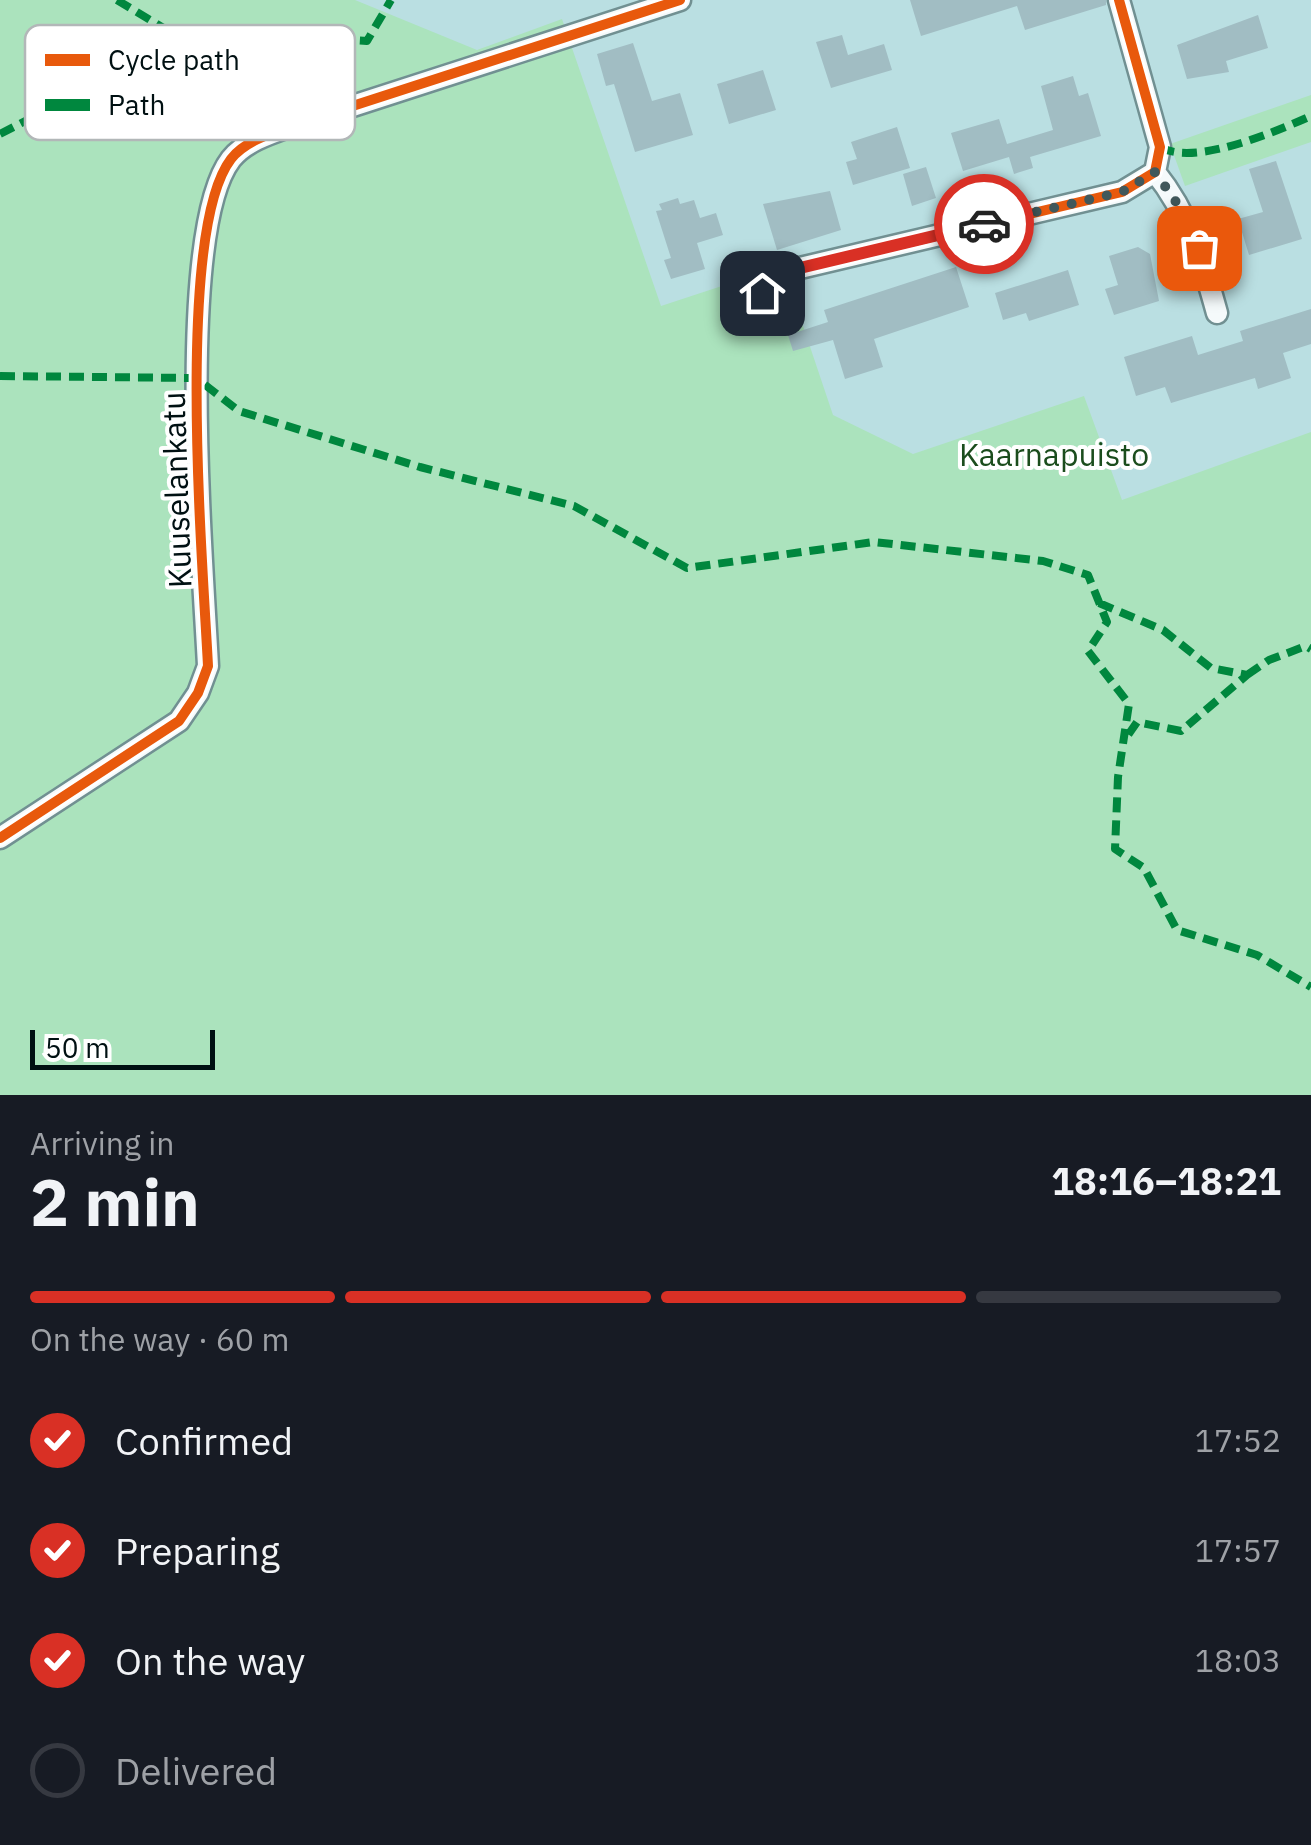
<!DOCTYPE html>
<html lang="en">
<head>
<meta charset="utf-8">
<style>
  body { margin:0; font-family:"IBM Plex Sans",sans-serif; background:#242831; color:#f1f3f6; height:100vh; display:flex; flex-direction:column; font-size:38px; white-space:nowrap }
  * { box-sizing:border-box; margin:0 }
  p { font-size:32px; color:#9ea1a6 }
  .icon { flex:none; width:55px; height:55px; fill:none; stroke:currentColor; stroke-width:2; stroke-linecap:round; stroke-linejoin:round }
  .map { position:relative; height:1095px; overflow:hidden }
  .drawer { display:flex; flex-direction:column; background:#171b24; flex:1 }
  .drawer>* { flex:none }
  .scale { position:absolute; left:30px; bottom:25px; width:185px; box-sizing:border-box; padding-left:10px; border:5px solid #001012; border-top:0; font-size:28px; line-height:35px; white-space:nowrap; color:#001012; -webkit-text-stroke:8px #fff; paint-order:stroke }
  .pin { position:absolute; display:grid; place-items:center; width:85px; height:85px; color:#fff; margin:-42px; border-radius:20px; box-shadow:0 5px 15px #0006 }
  .courier { position:absolute; display:grid; place-items:center; width:100px; height:100px; margin:-50px; border:8px solid #d93025; border-radius:50%; background:#fff; color:#222; box-shadow:0 2px 12px #0007 }
  .head em { font-style:normal; font-weight:700 }
  .head div { display:flex; flex-direction:column-reverse }
  .head { display:flex; align-items:center; justify-content:space-between; height:170px; padding:0 30px }
  h1 { font-size:65px; font-weight:700; line-height:75px }
  .bar { display:grid; grid-template-columns:repeat(4,1fr); gap:15px 10px; align-content:center; height:120px; padding:0 30px }
  .bar i { height:12px; border-radius:8px; background:#363941 }
  .bar .current { background:#d93025 }
  .bar p { grid-column:span 4 }
  ol { padding:0 30px; list-style:none }
  li { display:flex; align-items:center; gap:30px; height:110px }
  li p { margin-inline-start:auto }
  li .icon { padding:10px; border-radius:50%; background:#d93025; color:#fff; stroke-width:4 }
  li:last-child { color:#9ea1a6 }
  li i { width:55px; height:55px; border:5px solid #363941; border-radius:50% }
  .map>svg:first-child { display:block }
</style>
</head>
<body>
<div class="map">
<svg width="1311" height="1095" viewBox="0 0 1311 1095">
  <rect width="100%" height="100%" fill="#badfe2"/>
  <!-- green -->
  <path fill="#abe3bd" d="M0,0H355L477,50L562,19L661,306L734,282L749,327L798,311L833,415L913,454L1084,396L1122,500L1311,432V1095H0Z
    M1311,95V142L1185,186L1170,144Z"/>
  <!-- building -->
  <path fill="#a1bdc3" d="M910,0H1106V5L1025,30L1017,6L921,36Z
    M1258,15L1268,48L1226,61L1229,72L1187,79L1177,45Z
    M842,35L848,55L884,44L892,70L831,88L816,42Z
    M633,43L652,101L680,93L693,135L635,152L614,84L606,86L597,54Z
    M763,70L776,110L729,124L717,84Z
    M1073,76L1079,96L1088,93L1101,136L1030,157L1033,168L1014,174L1009,157L963,171L951,133L999,119L1007,144L1053,130L1041,86Z
    M897,127L910,168L853,185L846,162L857,159L851,142Z
    M1276,161L1302,239L1249,255L1238,219L1263,212L1249,169Z
    M926,167L936,198L912,206L903,174Z
    M830,191L841,230L777,250L763,204Z
    M678,198L680,204L694,200L700,218L716,213L723,235L697,243L705,269L671,279L664,260L671,258L656,211L662,210L659,204Z
    M1138,247L1150,254L1159,301L1114,315L1105,289L1118,285L1109,256Z
    M956,267L969,307L874,339L883,367L845,379L833,340L793,351L788,335L828,322L824,310Z
    M1068,270L1079,305L1029,321L1026,313L1003,320L995,293Z
    M1311,309V344L1283,353L1291,378L1258,389L1255,378L1171,403L1165,387L1136,396L1124,357L1192,336L1198,355L1243,341L1240,331Z"/>
  <g fill="none" stroke-linecap="round" stroke-linejoin="round">
    <defs>
      <path id="street" d="M1155,172C1189,214 1203,262 1217,313
        M761,293L800,268L1122,192L1155,172L1160,147L1119,0
        M0,838L179,721L198,693L208,666C203,565 175,232 231,159C246,140 275,132 297,124L680,0"/>
    </defs>
    <!-- street casing -->
    <use href="#street" stroke="#719092" stroke-width="25"/>
    <!-- street -->
    <use href="#street" stroke="#f5fafb" stroke-width="20"/>
    <!-- quiet -->
    <path stroke="#00873e" stroke-width="8" stroke-dasharray="15 8" stroke-linecap="butt" d="M117,0L165,29
      M0,134L39,114L165,29L367,41L391,0
      M1160,147C1194,167 1277,131 1311,116
      M0,376L196,378L239,411L420,467L574,506L687,568L874,542L1043,561L1088,575L1107,622L1088,651L1129,704L1118,777L1115,849L1144,868L1177,930L1257,955L1311,987
      M1099,603L1163,630L1211,668L1247,675L1181,731L1137,722L1126,738
      M1247,675L1269,660L1306,646L1311,649"/>
    <defs>
      <path id="cycleway" d="M761,293L800,268L1122,192L1155,172L1160,147L1119,0
        M0,838L179,721L198,693L208,666C203,565 175,232 231,159C246,140 275,132 297,124L680,0"/>
    </defs>
    <!-- cycleway casing -->
    <use href="#cycleway" stroke="#fff" stroke-width="16"/>
    <!-- cycleway -->
    <use href="#cycleway" stroke="#e8590c" stroke-width="10"/>
  </g>
  <g fill="none" stroke-linecap="round" stroke-linejoin="round">
    <!-- done -->
    <path stroke="#41585b" stroke-width="10" stroke-dasharray="0 18" d="M984,224L1122,192L1155,172L1183,212L1199,248"/>
    <!-- route -->
    <path stroke="#d93025" stroke-width="12" d="M762,293L800,268L984,224"/>
  </g>
  <g text-anchor="middle" dominant-baseline="central" stroke-width="8" stroke-linejoin="round" paint-order="stroke">
    <!-- park labels -->
    <g font-size="32" fill="#1b4d1d" stroke="#fff">
      <text x="1054" y="454">Kaarnapuisto</text>
    </g>
    <!-- street labels -->
    <g font-size="32" fill="#001012" stroke="#fff">
      <text transform="translate(176 490) rotate(-92)">Kuuselankatu</text>
    </g>
  </g>
  <!-- legend -->
  <rect x="25" y="25" width="330" height="115" rx="15" fill="#fff" stroke="#b2b7b8" stroke-width="2.5"/>
  <rect x="45" y="54" width="45" height="12" fill="#e8590c"/>
  <rect x="45" y="99" width="45" height="12" fill="#00873e"/>
  <g font-size="28" fill="#001012">
    <text x="108" y="70">Cycle path</text>
    <text x="108" y="115">Path</text>
  </g>
</svg>
<div class="scale">50 m</div>
<div class="pin" style="left:1199px;top:248px;background:#ea580c"><svg class="icon" aria-label="bag" viewBox="0 0 24 24"><path d="M5 8h14l-1 12H6zM9 8a3 3 0 0 1 6 0"/></svg></div>
<div class="pin" style="left:762px;top:293px;background:#1f2937"><svg class="icon" aria-label="home" viewBox="0 0 24 24"><path d="M3 11l9-7 9 7M6 9v11h12V9"/></svg></div>
<div class="courier" style="left:984px;top:224px"><svg class="icon" aria-label="car" viewBox="0 0 24 24"><path d="M5 17H2v-5l4-1 3-4h7l3 4 3 1v5h-3M9 17h6M6 11h13"/><circle cx="7" cy="17" r="2"/><circle cx="17" cy="17" r="2"/></svg></div>
</div>
<section class="drawer">
<div class="head"><div><h1>2 min</h1><p>Arriving in</p></div><em>18:16–18:21</em></div>
<div class="bar"><i class="current"></i><i class="current"></i><i class="current"></i><i></i><p>On the way · 60 m</p></div>
<ol>
<li><svg class="icon" aria-label="check" viewBox="0 0 24 24"><path d="M5 12l5 5 9-10"/></svg>Confirmed<p>17:52</p></li>
<li><svg class="icon" aria-label="check" viewBox="0 0 24 24"><path d="M5 12l5 5 9-10"/></svg>Preparing<p>17:57</p></li>
<li><svg class="icon" aria-label="check" viewBox="0 0 24 24"><path d="M5 12l5 5 9-10"/></svg>On the way<p>18:03</p></li>
<li><i></i>Delivered</li>
</ol>
</section>
</body>
</html>
